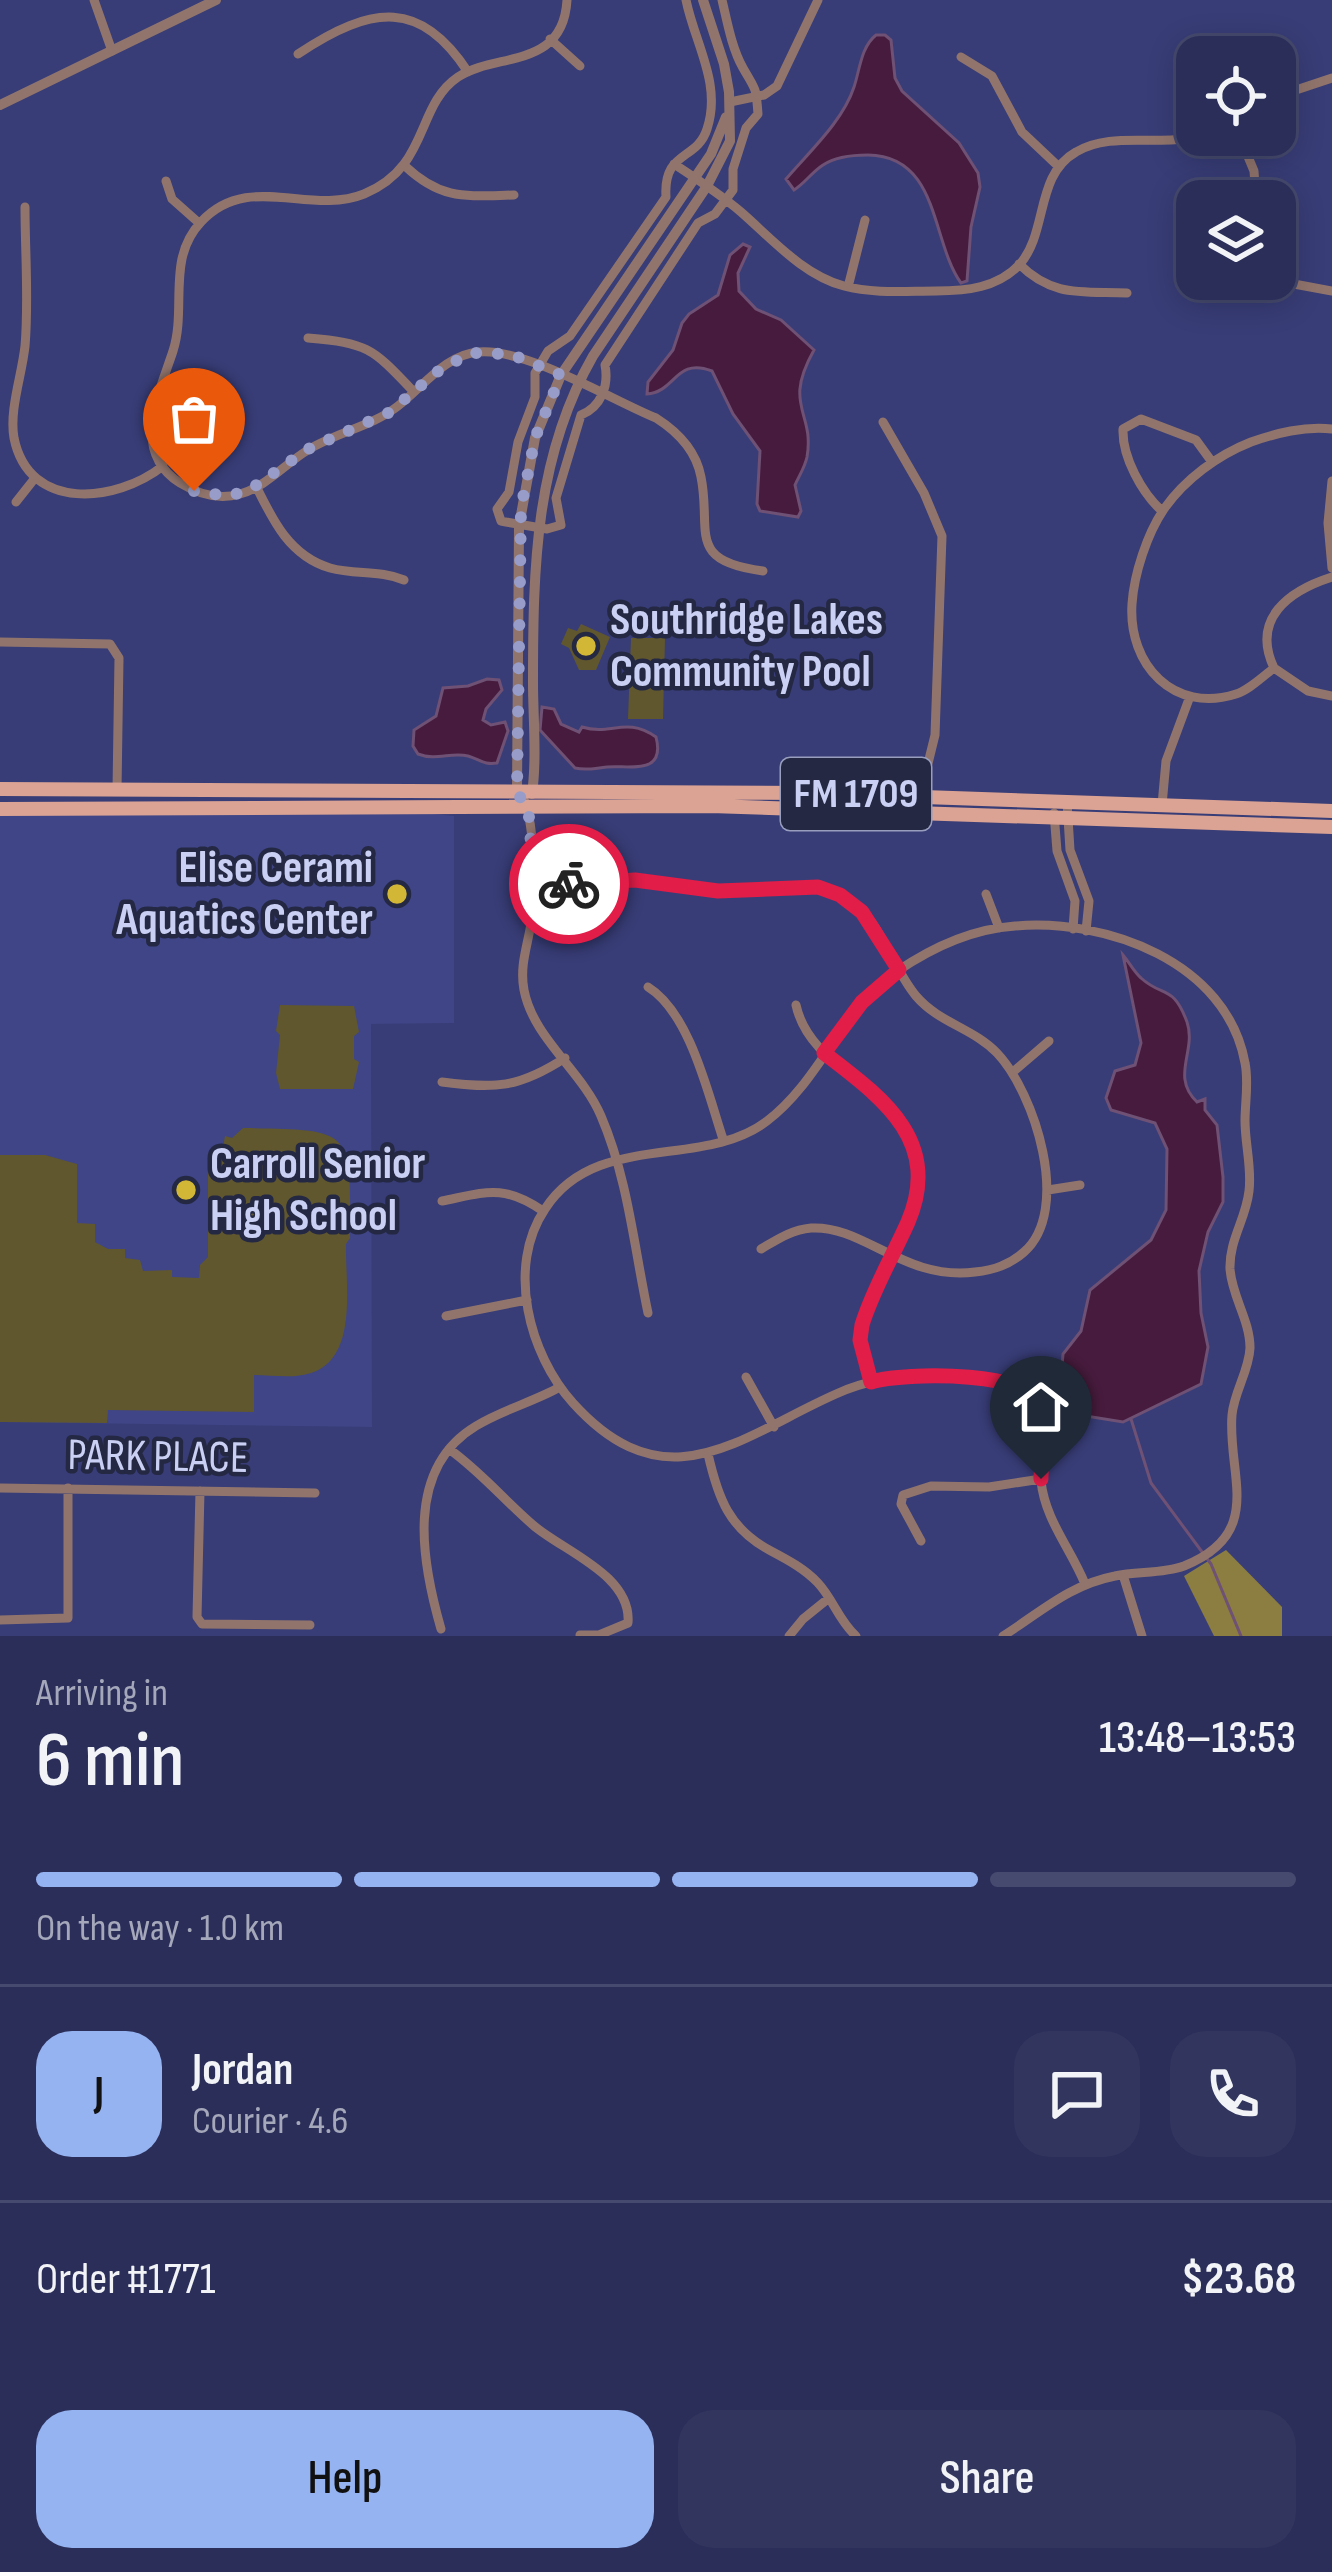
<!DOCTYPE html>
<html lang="en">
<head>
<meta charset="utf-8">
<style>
  body { margin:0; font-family:"Sofia Sans Condensed",sans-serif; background:#32365f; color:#f1f3f6; height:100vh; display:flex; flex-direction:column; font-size:45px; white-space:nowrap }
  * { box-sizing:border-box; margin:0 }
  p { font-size:39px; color:#a5a8ba }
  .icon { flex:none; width:66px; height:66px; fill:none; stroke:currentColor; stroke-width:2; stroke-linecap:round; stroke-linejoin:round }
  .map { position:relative; height:1636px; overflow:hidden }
  .panel { display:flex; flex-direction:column; background:#2a2e59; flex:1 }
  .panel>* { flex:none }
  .buttons { position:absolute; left:1176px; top:36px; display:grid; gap:24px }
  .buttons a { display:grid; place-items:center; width:120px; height:120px; border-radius:24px; background:#2a2e59; box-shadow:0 6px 30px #0003,0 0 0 3px #464a6f; font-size:60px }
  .pin { position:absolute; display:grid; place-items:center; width:102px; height:102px; color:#fff; margin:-123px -51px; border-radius:50% 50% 50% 0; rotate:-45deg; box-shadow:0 0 12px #0007 }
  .pin .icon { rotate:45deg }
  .courier { position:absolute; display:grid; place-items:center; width:120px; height:120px; margin:-60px; border:9px solid #e11d48; border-radius:50%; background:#fff; color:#222; box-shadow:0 3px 15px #0007 }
  .summary em { font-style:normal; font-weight:600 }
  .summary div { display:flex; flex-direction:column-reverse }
  .summary { display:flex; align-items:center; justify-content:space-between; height:204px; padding:0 36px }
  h1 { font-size:78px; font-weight:600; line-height:90px }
  .bar { display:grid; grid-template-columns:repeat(4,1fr); gap:18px 12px; align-content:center; height:144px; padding:0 36px }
  .bar i { height:15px; border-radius:9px; background:#464a6f }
  .bar .on { background:#95b2f1 }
  .bar p { grid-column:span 4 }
  .line { display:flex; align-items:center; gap:30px; padding:0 36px; border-top:3px solid #464a6f }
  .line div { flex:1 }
  .round { display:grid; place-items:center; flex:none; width:126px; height:126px; border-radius:36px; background:#32365f }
  .cta { display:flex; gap:24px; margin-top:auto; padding:24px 36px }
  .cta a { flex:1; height:138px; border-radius:36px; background:#95b2f1; color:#111; font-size:48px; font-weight:600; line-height:138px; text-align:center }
  .cta a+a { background:#32365f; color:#f1f3f6 }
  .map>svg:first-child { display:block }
</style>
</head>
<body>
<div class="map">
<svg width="1332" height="1636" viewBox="0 0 1332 1636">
  <rect width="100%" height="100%" fill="#383d77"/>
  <!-- built -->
  <path fill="#3f4586" d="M416,812L454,816V1023L371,1024L372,1427L0,1422V814Z"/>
  <!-- green -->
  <path fill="#60572f" d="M581,624L610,637L596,670H579L569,648L561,644L568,628L577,631Z
    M631,638H665L663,719H628Z
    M280,1005L354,1006L359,1032L354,1036V1059L359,1062L353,1089H280L276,1073L280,1035L276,1031Z
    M243,1128C353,1130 351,1127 350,1238L346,1244C345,1283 359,1358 311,1373C294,1379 272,1375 254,1375V1412L108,1410L107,1423L0,1422V1155H45L77,1164V1223L95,1224V1242L108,1249H125V1258L140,1260L143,1271L172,1270V1277L199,1278L200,1265L208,1257V1163L220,1164L225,1136L232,1138Z"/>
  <!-- forest -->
  <path fill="#8c7e41" d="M1226,1550L1282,1607V1636H1214L1184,1576Z"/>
  <!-- water -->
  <path fill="#471b3d" stroke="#6e5174" stroke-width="3" d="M876,35H885L891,40L895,78L902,91L959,143L978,173L980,187L971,227L967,281L961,283C931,242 940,156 868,155C854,155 835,157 823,165C812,172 805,183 794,190L786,179C809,152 843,121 854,87C860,69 861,47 876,35Z
    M743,244L750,247L738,273L739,291L756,309L781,320L814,350C782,407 815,411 807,457C805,467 799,476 795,485L801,511L798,517L760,511L757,504L760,451L733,414L712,371C675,357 676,392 647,394L648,382L673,350L682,323L689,314L718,295L730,255Z
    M487,679L499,680L502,690L486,709L483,720L491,725L505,722L508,731L497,763C484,765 481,760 468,756C451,752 436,761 418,754L413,746L414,730L436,716L443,688L468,686Z
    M542,707L554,709L561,724L579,732L582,727C612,736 625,716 656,737C666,776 629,765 607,767C595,768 587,771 575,768L540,730Z
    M1123,955C1129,962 1134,972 1141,978C1163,998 1173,984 1187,1022C1197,1051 1170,1076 1197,1102L1205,1099V1110L1217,1125L1223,1177V1202L1208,1232L1199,1271L1201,1313L1208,1347L1201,1384L1123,1422L1067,1413L1059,1400L1063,1354L1081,1331L1090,1290L1151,1240L1166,1210L1167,1149L1155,1123L1111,1110L1106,1098L1115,1071L1135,1065L1141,1043Z"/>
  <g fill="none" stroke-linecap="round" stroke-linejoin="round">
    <!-- stream -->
    <path stroke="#6e5174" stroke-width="3" d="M1131,1419L1151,1483L1211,1564L1241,1636"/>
    <!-- minor -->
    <path stroke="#91756d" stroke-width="9" d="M94,0L112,51
      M567,0C563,70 496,52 458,77C415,106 430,167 364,194C309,216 248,171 201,222C166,259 187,308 173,351C159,394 130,451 180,483C198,494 219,500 240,494C266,487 286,463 308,450C337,432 371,427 398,406C423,387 446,354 479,352C526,348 610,399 656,418C678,432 696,450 701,477C712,531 685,561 763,571
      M686,0C695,44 722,84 707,129C697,161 663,150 666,197L570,336L548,351L535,373V397L518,442L509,492L497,509L501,521L506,522L547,529L561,525L556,498L581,415C601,407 609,386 605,365L698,223L715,214L733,190V169L746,128L758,114C756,86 756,91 743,68C732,49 727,21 722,0
      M550,39L580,66
      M298,54C373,4 421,0 468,72
      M961,57L992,76L1022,132L1059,167
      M1275,97L1332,78
      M730,102L764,95L777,86L818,0
      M1239,135L1254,171L1256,201
      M674,164C697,179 720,194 741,212C772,239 803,275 844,286C874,294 906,291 936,291C966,291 998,288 1020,264C1048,232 1035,175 1076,152C1112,130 1162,148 1202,135
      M405,166C442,201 467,196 514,195
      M166,181L172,199L199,223
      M25,207C25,253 29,301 25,346C22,375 9,410 14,438C29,512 116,503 163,466
      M1019,264C1053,298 1083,291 1127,293
      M1275,268L1294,284L1332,291
      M848,287L865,220
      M308,338C369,343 373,349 414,392
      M883,422L924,493L942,536L935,735L920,796
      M1332,481L1328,523L1332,568
      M256,486C273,521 290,556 330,568C355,575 380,570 404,580
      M16,502L35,478
      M1162,511C1142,493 1122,457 1123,429L1141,419L1196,440L1212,462
      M1332,577C1288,591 1251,619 1274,668L1308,691L1332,696
      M0,642L110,644L119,658L117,790
      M1274,668C1262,677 1249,690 1236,694C1174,714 1128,665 1132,604C1134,574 1147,534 1164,509C1185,479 1218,455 1251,442C1277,433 1304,426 1332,429
      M1067,802L1070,850L1089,901L1086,931
      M1162,805L1166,761L1189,699
      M527,806C534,841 537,881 532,917C529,942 519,964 524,990C533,1038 582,1071 601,1116C628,1179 634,1247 648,1313
      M1054,813L1057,851L1075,901L1073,929
      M534,887C567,884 600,879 634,880C661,881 687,890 715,891C756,893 802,877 841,895C880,914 890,965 916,996C939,1023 973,1028 997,1053C1035,1093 1072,1210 1024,1252C1009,1265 994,1270 975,1272C904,1281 864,1225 811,1228C791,1230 778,1239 761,1249
      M986,894L999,928
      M648,987C690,1013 708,1094 723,1139
      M796,1005C813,1084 938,1093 916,1198C907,1243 875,1282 862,1326L860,1339L871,1382
      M1013,1072L1049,1041
      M442,1082C495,1089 519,1088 565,1058
      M1048,1190L1080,1185
      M442,1201C487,1192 503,1184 543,1211
      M446,1316L527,1300
      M746,1377L774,1427
      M449,1449C481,1472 504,1500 533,1525C563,1551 632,1575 628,1623L599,1635H580
      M708,1454C718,1498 729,1529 771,1551C788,1560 805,1569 818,1583C833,1599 839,1621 856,1636
      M0,1488L315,1493
      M200,1491L197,1617L202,1624L310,1625
      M921,1541L901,1504L903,1495L931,1486L989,1487L1041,1479
      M1123,1575L1142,1636
      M0,1620L68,1618V1488
      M441,1629C422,1563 404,1469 476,1426C502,1410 533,1402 560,1387
      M789,1636L803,1619L829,1598
      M1003,1636C1041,1612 1069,1585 1115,1576C1137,1571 1162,1574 1184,1566C1266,1533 1227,1475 1232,1415C1234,1392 1249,1371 1250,1348C1250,1320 1232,1297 1230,1269C1229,1240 1246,1219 1249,1191C1252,1168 1245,1144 1245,1121C1245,1102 1249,1082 1245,1063C1227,962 1106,918 1015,926C972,929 931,948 896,972C841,1011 820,1081 767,1121C703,1170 596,1130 545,1209C506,1267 529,1354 573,1403C667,1507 741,1436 836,1394C875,1376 918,1373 961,1376C994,1379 1022,1385 1048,1406C1052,1431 1039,1455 1041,1481C1045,1520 1071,1549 1085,1584"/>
    <!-- tertiary -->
    <path stroke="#91756d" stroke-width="10" d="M0,105L216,0
      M532,794C537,758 533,718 533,682C533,569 535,457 593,356L707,186L730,141L729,92L724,64L703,0
      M527,806L517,790L519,526L535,438L561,375L711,154L726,117"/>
    <!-- primary -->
    <path stroke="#dba393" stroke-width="14" d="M0,789L808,793L1332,811
      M0,809L711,806L1332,827"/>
  </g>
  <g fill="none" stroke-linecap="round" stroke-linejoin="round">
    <!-- done -->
    <path stroke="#979dc8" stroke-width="12" stroke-dasharray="0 21.6" d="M194,491L227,496L248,491L308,449L388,413L442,368L472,353L510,354L561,375L535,438L521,508L517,790L529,817L534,887L569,884"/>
    <!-- route -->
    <path stroke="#e11d48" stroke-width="15" d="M569,884L635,880L718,891L818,887L840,895L862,912L899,970L862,1002L824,1053C881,1097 943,1140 908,1222C893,1256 873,1289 862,1325L860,1340L871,1382C903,1372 1042,1369 1049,1413C1053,1434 1040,1457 1041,1479"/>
  </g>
  <!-- markers -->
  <g fill="#d2b736" stroke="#242843" stroke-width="4.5">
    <circle cx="586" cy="646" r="12"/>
    <circle cx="397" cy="894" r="12"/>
    <circle cx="186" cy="1190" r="12"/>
  </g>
  <g text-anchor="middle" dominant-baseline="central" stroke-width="9" stroke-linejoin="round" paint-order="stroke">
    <!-- shield labels -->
    <rect fill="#242843" stroke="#989ebe" stroke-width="3" x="781" y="758" width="150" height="72" rx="9"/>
    <g font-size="42" font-weight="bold" fill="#cad0f3">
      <text x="856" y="794">FM 1709</text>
    </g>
    <!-- poi labels -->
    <g font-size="45" font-weight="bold" fill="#cad0f3" stroke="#242843" text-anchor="start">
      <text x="610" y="620">Southridge Lakes<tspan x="610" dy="52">Community Pool</tspan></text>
      <text x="373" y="868" text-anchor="end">Elise Cerami<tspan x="373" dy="52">Aquatics Center</tspan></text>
      <text x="210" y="1164">Carroll Senior<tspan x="210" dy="52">High School</tspan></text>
    </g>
    <!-- street labels -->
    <g font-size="45" fill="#cad0f3" stroke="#242843">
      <text transform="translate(158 1457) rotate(1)">PARK PLACE</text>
    </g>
  </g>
</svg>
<div class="buttons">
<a><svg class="icon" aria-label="locate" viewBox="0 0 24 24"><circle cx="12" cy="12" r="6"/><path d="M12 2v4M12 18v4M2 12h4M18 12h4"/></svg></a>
<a><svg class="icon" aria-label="layers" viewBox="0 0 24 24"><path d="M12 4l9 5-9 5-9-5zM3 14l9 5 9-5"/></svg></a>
</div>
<div class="pin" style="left:194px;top:491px;background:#ea580c"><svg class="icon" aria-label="bag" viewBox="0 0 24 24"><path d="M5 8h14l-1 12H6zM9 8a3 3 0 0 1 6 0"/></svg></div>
<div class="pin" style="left:1041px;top:1479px;background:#1f2937"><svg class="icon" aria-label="home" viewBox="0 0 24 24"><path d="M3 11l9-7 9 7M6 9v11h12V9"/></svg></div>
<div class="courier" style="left:569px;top:884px"><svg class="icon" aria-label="bike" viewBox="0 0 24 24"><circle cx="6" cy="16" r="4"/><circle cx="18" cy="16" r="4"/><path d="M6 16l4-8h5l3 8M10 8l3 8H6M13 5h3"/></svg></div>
</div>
<section class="panel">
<div class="summary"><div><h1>6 min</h1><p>Arriving in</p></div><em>13:48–13:53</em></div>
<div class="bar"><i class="on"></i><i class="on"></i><i class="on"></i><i></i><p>On the way · 1.0 km</p></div>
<div class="line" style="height:216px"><b class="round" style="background:#95b2f1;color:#111">J</b><div><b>Jordan</b><p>Courier · 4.6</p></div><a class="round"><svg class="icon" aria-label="chat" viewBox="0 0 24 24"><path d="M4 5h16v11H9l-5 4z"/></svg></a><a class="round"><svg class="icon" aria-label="phone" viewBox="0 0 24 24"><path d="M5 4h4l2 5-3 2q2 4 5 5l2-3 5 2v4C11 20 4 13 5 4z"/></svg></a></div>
<div class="line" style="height:156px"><div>Order #1771</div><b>$23.68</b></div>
<div class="cta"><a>Help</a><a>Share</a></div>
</section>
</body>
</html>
